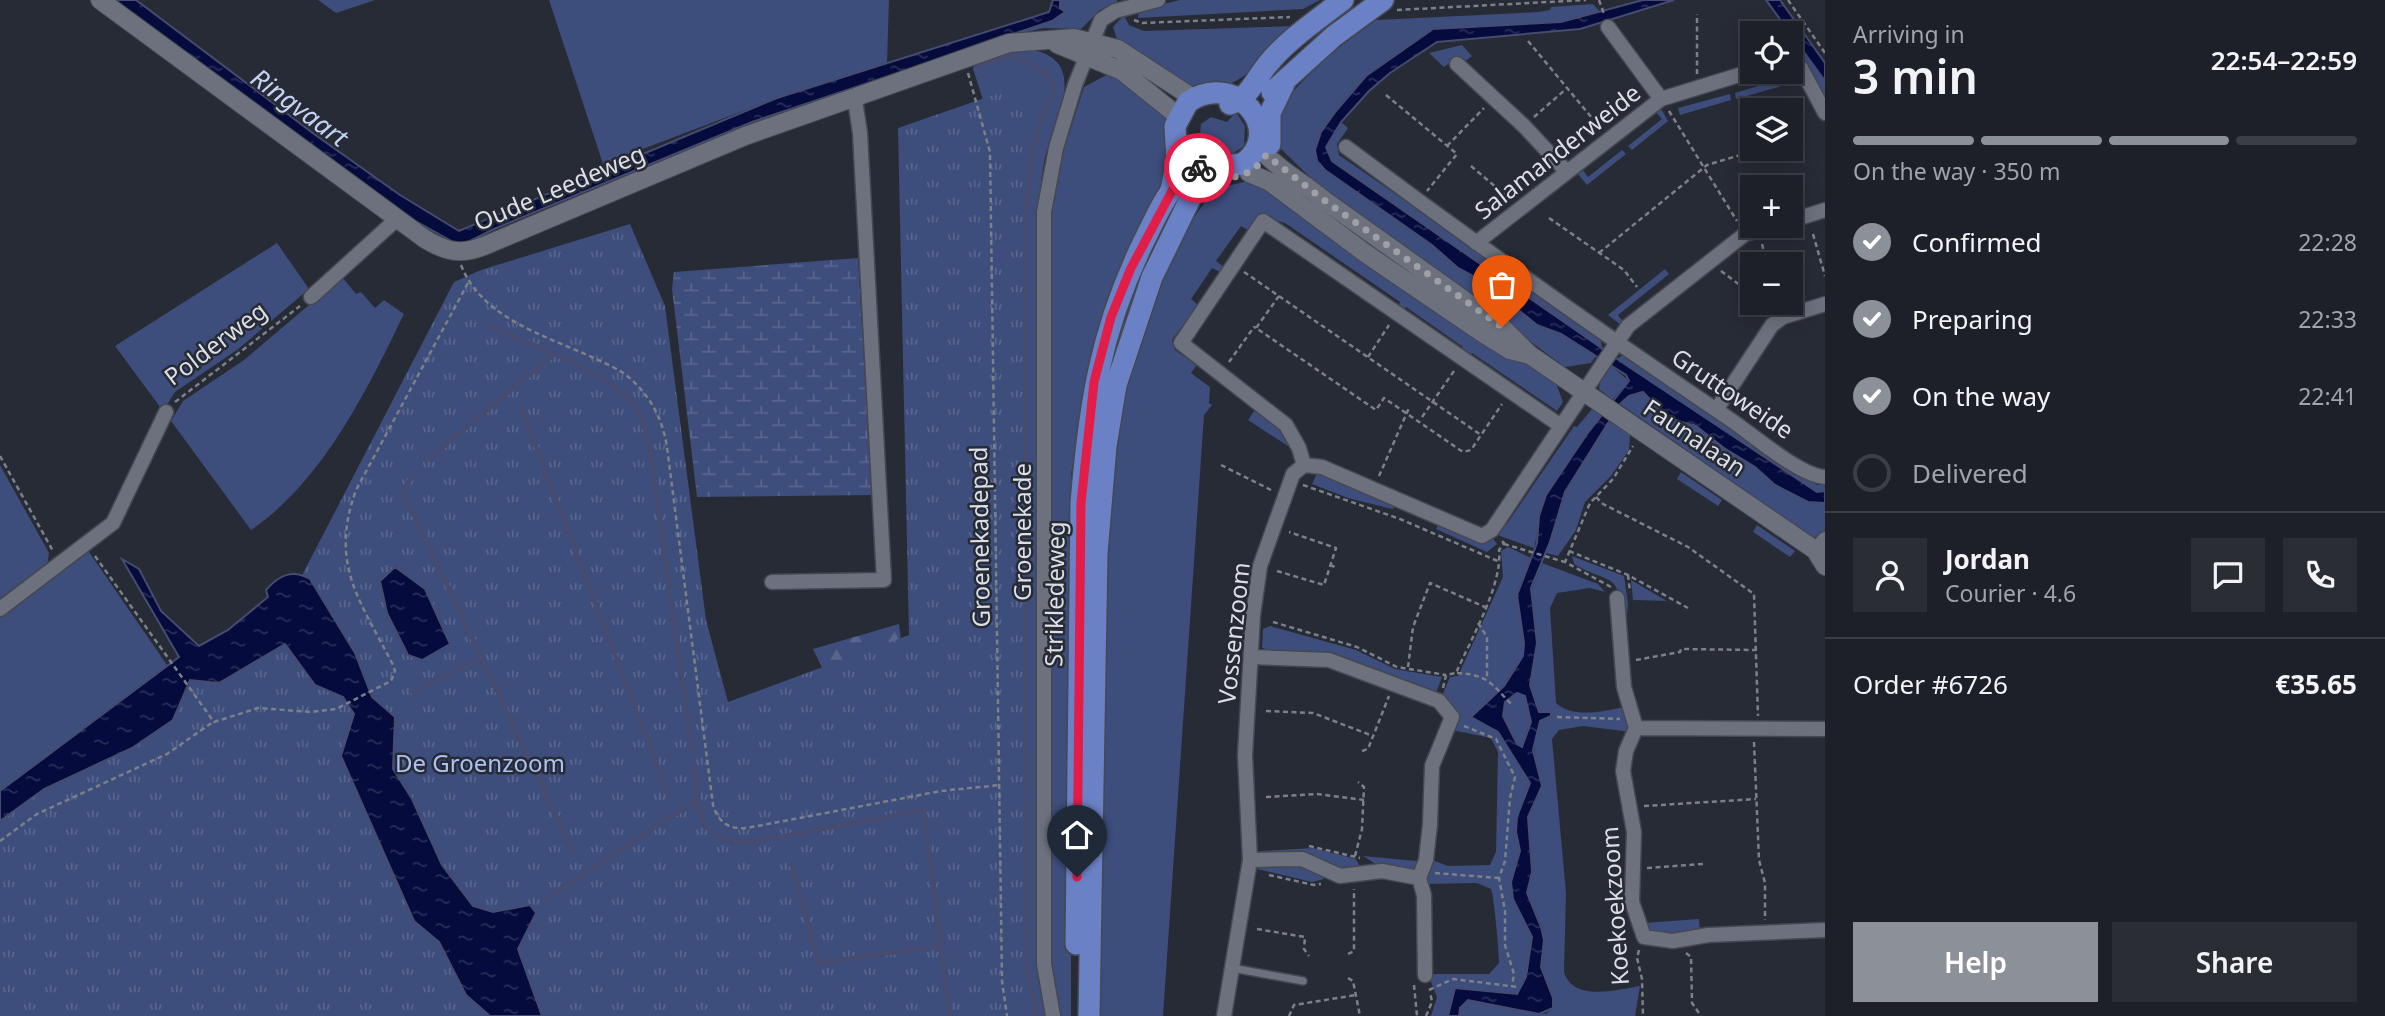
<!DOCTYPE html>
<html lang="en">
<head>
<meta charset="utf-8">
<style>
  body { margin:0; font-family:"Noto Sans",sans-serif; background:#2a2d34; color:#f1f3f6; height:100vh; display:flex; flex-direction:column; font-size:26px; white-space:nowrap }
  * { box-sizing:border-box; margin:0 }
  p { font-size:23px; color:#a0a3a8 }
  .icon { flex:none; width:38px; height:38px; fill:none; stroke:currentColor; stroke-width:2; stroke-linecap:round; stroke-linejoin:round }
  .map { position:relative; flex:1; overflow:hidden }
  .sheet { display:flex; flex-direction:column; background:#1d2028; width:560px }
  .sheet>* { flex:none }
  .controls { position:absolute; left:1740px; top:21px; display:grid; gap:14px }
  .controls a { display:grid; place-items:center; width:63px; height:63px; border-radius:0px; background:#1d2028; box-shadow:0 4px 18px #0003,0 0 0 2px #3b3e45; font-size:35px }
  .pin { position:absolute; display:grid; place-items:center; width:60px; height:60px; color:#fff; margin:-72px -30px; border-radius:50% 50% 50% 0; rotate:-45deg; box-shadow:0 0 7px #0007 }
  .pin .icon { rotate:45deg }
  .courier { position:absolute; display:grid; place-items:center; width:70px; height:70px; margin:-35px; border:5px solid #e11d48; border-radius:50%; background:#fff; color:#222; box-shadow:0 2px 9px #0007 }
  .head em { font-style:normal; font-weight:600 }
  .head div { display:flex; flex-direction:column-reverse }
  .head { display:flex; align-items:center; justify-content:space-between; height:119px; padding:0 28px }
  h1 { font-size:46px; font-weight:600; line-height:52px }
  .bar { display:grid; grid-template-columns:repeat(4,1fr); gap:10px 7px; align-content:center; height:84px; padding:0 28px }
  .bar i { height:9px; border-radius:5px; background:#3b3e45 }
  .bar .current { background:#8c9099 }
  .bar p { grid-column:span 4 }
  .line { display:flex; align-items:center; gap:18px; padding:0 28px; border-top:2px solid #3b3e45 }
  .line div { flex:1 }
  .round { display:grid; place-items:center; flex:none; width:74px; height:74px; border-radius:0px; background:#2a2d34 }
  ol { padding:0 28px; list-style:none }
  li { display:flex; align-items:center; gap:21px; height:77px }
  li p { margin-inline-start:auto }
  li .icon { padding:7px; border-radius:50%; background:#8c9099; color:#fff; stroke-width:4 }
  li:last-child { color:#a0a3a8 }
  li i { width:38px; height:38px; border:4px solid #3b3e45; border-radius:50% }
  .action { display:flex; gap:14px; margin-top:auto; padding:14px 28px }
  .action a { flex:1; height:80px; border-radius:0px; background:#8c9099; color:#fff; font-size:28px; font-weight:600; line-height:80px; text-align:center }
  .action a+a { background:#2a2d34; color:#f1f3f6 }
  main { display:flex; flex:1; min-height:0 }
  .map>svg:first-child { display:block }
</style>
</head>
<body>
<main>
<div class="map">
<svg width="1825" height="1016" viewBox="0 0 1825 1016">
  <defs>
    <pattern id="forest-firs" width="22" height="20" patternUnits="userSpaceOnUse" patternTransform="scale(1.75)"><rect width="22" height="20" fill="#3d4d7c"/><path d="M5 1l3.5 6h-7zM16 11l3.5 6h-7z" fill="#58668e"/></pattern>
    <pattern id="wetland-marsh" width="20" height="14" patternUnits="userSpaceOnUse" patternTransform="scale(1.75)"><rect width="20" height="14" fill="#3d4d7c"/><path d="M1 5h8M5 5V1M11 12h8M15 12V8" fill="none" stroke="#58668e"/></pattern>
    <pattern id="park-tufts" width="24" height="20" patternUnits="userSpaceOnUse" patternTransform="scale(1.75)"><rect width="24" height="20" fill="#3d4d7c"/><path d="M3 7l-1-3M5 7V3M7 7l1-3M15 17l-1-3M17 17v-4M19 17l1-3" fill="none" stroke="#58668e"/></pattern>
    <pattern id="water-ripples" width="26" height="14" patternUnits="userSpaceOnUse" patternTransform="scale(1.75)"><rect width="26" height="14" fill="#050b3d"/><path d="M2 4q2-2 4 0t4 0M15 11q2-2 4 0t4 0" fill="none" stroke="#292e59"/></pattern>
  </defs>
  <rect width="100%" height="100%" fill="#272b35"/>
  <!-- grass -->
  <path fill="#3d4d7c" d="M318,0H375L336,13Z
    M549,0H889L887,63L777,98L603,164Z
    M1060,0H1117L1118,4L1100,10L1081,29L1043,28L1023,33L1021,31L1052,21L1065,12L1060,8Z
    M1180,0H1320L1303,9L1138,18L1139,10Z
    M1593,4L1600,12L1561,22L1433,29L1366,76L1344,100L1315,150L1319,165L1432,245L1458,268L1501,291L1515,307L1537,325L1561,334L1596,356L1591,363L1565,367L1320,187L1277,145L1279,106L1326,57L1376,20L1539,12L1550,10L1551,7Z
    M1124,15L1129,25L1144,31L1293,26C1261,60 1240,96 1188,88L1118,42L1113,27Z
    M1803,48L1825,80V101L1798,51Z
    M1029,49C1092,60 1054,119 1045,157C1042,171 1041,187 1039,201L1048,1016H1011L983,100L973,69L975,61L1010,50Z
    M1110,73L1119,76L1168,115L1172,160L1088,372L1071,475L1077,565L1073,810L1066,861L1065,907L1071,943V1016H1058L1050,962L1052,478L1049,475V226L1058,168L1084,87Z
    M1788,77L1792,83L1736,99L1735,93Z
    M1730,94L1731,100L1680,115L1678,108Z
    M1660,107L1668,121L1632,150L1628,146L1662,119L1655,111Z
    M1236,112L1245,126L1244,146L1232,154L1214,149L1208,158L1199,144L1201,124L1211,117L1227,122Z
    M1341,122L1348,128L1337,144L1339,155L1600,335L1602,348L1332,161L1325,147Z
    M1622,150L1626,154L1587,185L1577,173L1582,169L1588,177Z
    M1248,181L1256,182L1357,251C1370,268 1382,279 1403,284L1527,360L1556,383L1563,402L1557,411L1472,353L1469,357L1461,351L1463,347L1406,307L1403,311L1398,307L1400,302L1285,223L1264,217L1249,231L1241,226L1216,261L1224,267L1220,272L1212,268L1191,299L1198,305L1172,340L1175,350L1197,365L1191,373L1210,387L1209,403L1212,405L1204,415L1163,1016H1094L1099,739L1105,689L1106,640L1100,598L1116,437L1131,364L1162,276L1184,232L1214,189Z
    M277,243L309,289L237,350L175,392L163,411L115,346Z
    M1665,269L1669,274L1618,315L1624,323L1621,325L1608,315Z
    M342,277L356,294L361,292L375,308L384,300L404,314C367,390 323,481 251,530L171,421L183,401L244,360Z
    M1623,355L1630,357L1817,485H1825V491L1817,492L1616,359Z
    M1610,365L1629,381L1612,400L1599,389L1600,381Z
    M1643,392L1651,402L1678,421L1696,426L1724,448L1755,467L1775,485L1825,503V533L1814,538L1620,404L1629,396Z
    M1256,408L1283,430L1291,448L1248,420Z
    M1592,409L1601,415L1546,495L1534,548L1500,536L1497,530L1502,523L1506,525L1574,426L1577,427Z
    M1610,421L1630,434L1629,450L1611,476L1585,502L1576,530L1558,556L1546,553L1547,548L1565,492Z
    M0,465L49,553L47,567L0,606Z
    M1318,471L1396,507L1392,509L1348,498L1312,484Z
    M1681,472L1722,500L1718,506L1677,479Z
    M1438,525L1479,543H1486L1492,537L1497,544L1487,552L1436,529Z
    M1757,525L1795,551L1790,557L1753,532Z
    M1508,547L1531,558L1517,596L1524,643L1523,656L1504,686L1471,717L1498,732L1530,783L1517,817L1516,832L1520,851L1511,882L1517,907L1532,937L1526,977L1517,994L1455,988L1448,1016H1431L1437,997L1428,974H1489L1499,963C1499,952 1494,896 1491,889L1477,883L1425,884L1423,878L1432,860L1448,866L1490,865L1496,852L1498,752L1491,738L1452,730L1458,717L1446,697L1442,696L1450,677L1458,676L1503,577L1501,551Z
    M87,549L167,665L0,791V615Z
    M1572,556L1624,576L1628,603L1624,658C1623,639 1626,588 1609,580C1597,574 1586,572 1574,564Z
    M1542,563L1598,584L1605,592L1590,588L1557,593L1550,608L1556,703C1573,719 1604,711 1625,707L1631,732L1583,726L1559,730L1552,739L1566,893L1564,972C1573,1002 1616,990 1640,986L1635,1016H1459L1460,1008L1468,1000L1546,1014L1553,1008V998L1541,967L1544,940L1542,927L1527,893L1532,872L1528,817L1538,797L1540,776L1535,761L1534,740L1540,721L1551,716V713L1539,712L1530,685L1537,643L1530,594Z
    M1631,580L1667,601L1633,600Z
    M1270,626L1356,650L1395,669L1442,677L1436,693L1262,648L1263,629Z
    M1517,693L1525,696C1535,711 1532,732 1522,747L1518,744L1503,716L1505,702Z
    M1313,848L1356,859L1361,869L1354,871L1263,857L1261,851Z
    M1363,856L1417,861L1414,874L1382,868Z
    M1300,865L1322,874L1324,879L1312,882L1257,869L1259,866L1279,868Z
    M1699,919L1700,931L1673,935L1650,932L1643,923Z"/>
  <!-- forest -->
  <path fill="url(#forest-firs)" d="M899,624L902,649L824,672L813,649Z"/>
  <!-- wetland -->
  <path fill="url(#wetland-marsh)" d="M858,258L872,495L697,497L672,289L674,272Z"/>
  <!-- park -->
  <path fill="url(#park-tufts)" d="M1462,45L1472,56L1464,62L1458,57L1444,67L1429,53Z
    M1022,85L1029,1016H0V807L297,585L454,282L481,270L630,224L665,306L706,620L728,702L909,635L898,128Z"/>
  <!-- water -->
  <path fill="url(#water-ripples)" stroke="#464b6f" stroke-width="2" fill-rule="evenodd" d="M111,0H136L314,134L400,195L459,231L777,98L1049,12L1053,0H1060V8L1065,12L1052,21L752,122L494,229L466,243H455L394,209Z
    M1643,0H1674L1580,29L1437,42L1390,73L1369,91L1341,122L1326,147L1332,161L1626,365L1817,492L1825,491V503L1808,502L1775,485L1755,467L1724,448L1696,426L1678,421L1663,413L1643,392L1629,396L1620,404L1565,492L1550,542L1531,588L1537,643L1530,685L1539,712H1551V716L1540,721L1533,750L1542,786L1528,817L1532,872L1527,893L1541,927L1544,940L1541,967L1553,998V1008L1539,1014L1468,1000L1460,1008L1459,1016H1448L1455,988L1517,994L1526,977L1532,937L1513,899L1511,882L1520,851L1516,832L1517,817L1530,783L1498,732L1471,717L1504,686L1523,656L1524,643L1517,595L1537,543L1539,516L1546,495L1587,434L1629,381L1626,375L1561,334L1537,325L1515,307L1501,291L1458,268L1432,245L1325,170L1317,161L1315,150L1321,132L1336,111L1366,76L1433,29L1561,22ZM1517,693L1525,696L1531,722L1522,747L1517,744L1503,716L1505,702Z
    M1766,0H1780L1825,63V81Z
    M122,559L139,569L161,611L199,646L228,630L268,597L266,590C279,575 292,569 310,579L355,653L372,697L395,717L393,769L412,799L442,865L473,906L493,912L530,905L536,913L518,949L542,1016H490L466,995L439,942L414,921L341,756L354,714L343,697L315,685L285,644L219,683L190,680L173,720L132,748L44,789L0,821V791L179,657Z
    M395,567L425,589L450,644L422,660L408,655L387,613L380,581Z"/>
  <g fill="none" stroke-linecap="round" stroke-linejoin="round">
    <!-- stream -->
    <path stroke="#464b6f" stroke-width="4.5" d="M978,66L1012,55L1049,74L1054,93L1041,120L1032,152L1026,205L1027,968L1036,1016
      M490,326C529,345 618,374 639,411C644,421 646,436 650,447L692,752
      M522,410L669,797
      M426,461L552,356
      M412,477L404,489L405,496L572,849
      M413,692L481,659
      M694,765C700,810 694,844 752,842L924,810L941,946
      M792,866L819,963L941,946L950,1016
      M547,899L698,799"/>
    <defs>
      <path id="service" d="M1232,968L1303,981"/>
      <path id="minor" d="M1608,27L1661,99
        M1790,62L1801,68L1825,113
        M1457,64L1524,126L1567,172
        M1346,147C1472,241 1600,332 1731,420C1753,435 1800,476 1825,477
        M1790,221L1825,210
        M1476,243L1661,99L1752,71
        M311,297L398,218
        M1716,410L1772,325L1783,317L1825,304
        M1304,465L1299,448L1286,425L1181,343L1263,221L1561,426
        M1815,550L1825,539
        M772,582L884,580L860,133L855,100
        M1617,598L1624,687L1636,728L1626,751L1623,771L1634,832L1632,902L1644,937L1673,941L1708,935L1825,930
        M0,609L113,523L166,412
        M1253,657L1329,660L1439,701L1452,717L1432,766L1430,824L1426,860L1419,878L1424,895L1425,975
        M1636,728L1825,729
        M1250,860L1302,859L1340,876L1382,871L1419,878
        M1053,1016L1044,964V212L1056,148L1075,85L1101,20L1115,11L1158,0
        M1224,1016L1250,860L1245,755L1253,615L1260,566L1293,474L1304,465L1322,467L1482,536L1492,530L1628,326L1745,234L1774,226"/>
      <path id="tertiary" d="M100,0L425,239C446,252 461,255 484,246L745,136L1009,43L1074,38L1118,49L1193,98
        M1057,44L1122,71L1178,116
        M1266,155C1284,173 1305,184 1324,200L1502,327L1530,355L1815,550L1825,566
        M1249,173L1270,182L1365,253L1481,332L1510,350L1530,355"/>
      <path id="primary" d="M1272,92L1334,36L1383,0
        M1230,104C1249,98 1255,80 1267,65C1287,40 1317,20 1343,0
        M1270,144V113L1284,84
        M1076,944L1081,503C1089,406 1100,333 1142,245C1153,223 1163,199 1179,180
        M1089,1016L1097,553L1106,446L1116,385L1152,277L1193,193L1212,168L1242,164C1287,133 1237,69 1188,102L1175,126L1177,161L1171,190"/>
    </defs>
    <!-- service casing -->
    <use href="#service" stroke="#454850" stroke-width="10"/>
    <!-- minor casing -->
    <use href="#minor" stroke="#454850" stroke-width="17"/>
    <!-- tertiary casing -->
    <use href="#tertiary" stroke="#454850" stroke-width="20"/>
    <!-- primary casing -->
    <use href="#primary" stroke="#454850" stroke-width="24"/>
    <!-- path -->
    <path stroke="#7d8088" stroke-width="2.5" stroke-dasharray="5 3.5" stroke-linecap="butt" d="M1599,0L1604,14
      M1788,0L1825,53
      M1397,10L1586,0
      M1134,20L1142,23L1290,17
      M1528,41L1602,130
      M968,73L990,152L1002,981L1007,1016
      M1697,74V14
      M1386,95L1457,154L1427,191
      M1750,98L1756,110
      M1669,111L1737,221
      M1534,117L1566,89
      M1447,146L1484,108
      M1471,166L1511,200
      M1549,218L1624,270L1637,287
      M1813,234L1825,276
      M1762,244L1767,264
      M1599,253L1707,165L1760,149
      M461,265C486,329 572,341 625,374C649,394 662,416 667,447L713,805C718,822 729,830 747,828L941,791L1000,785
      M1721,271L1752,294
      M1244,272L1481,435
      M1279,296L1256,328L1376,410L1384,398L1463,452L1471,450L1502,404
      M1764,303L1772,309
      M1368,357L1389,325
      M1229,362L1254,327L1256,328
      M175,402L300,306
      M1422,417L1454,371
      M0,456L53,551
      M1221,465L1271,490
      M1379,476L1409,408
      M1303,485L1400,519L1500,562
      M1596,497L1603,504L1688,547L1754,594L1758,716
      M1504,544L1565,562
      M1569,551L1628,575L1688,608
      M95,556L214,722L258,708L311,712L336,709L391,681L395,671L393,665C360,600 329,565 356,490L468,283
      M1330,565L1337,568
      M1277,571L1324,585L1336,548L1289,532
      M1628,575L1630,592
      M1611,587L1565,562L1590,503L1613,479L1633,446
      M1273,622L1357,647L1397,667L1446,675
      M1478,623L1487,637V678
      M1636,660L1680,652L1681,649L1756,650
      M1408,667L1413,627L1430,583L1485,607
      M1457,673C1488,675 1491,683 1511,704
      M1443,688L1446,675L1456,673C1470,641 1503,584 1499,550L1504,543L1501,540
      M1266,711L1313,713L1373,736
      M1557,717L1620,719
      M1464,726L1496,739L1515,777L1510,798L1505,861L1499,878L1505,911V945L1514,974L1512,986
      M1754,742L1759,860L1765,883V920
      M1362,751L1368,749L1389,696
      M1266,797L1317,794L1364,800
      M1644,806L1756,799
      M0,841L37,814L167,754L213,722
      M1309,846L1360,858
      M1355,856L1362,829L1364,787L1358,782
      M1647,868L1703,864
      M1435,873L1498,878
      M1269,875L1314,885L1321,884
      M1257,929L1305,937L1304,949L1309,956
      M1639,950L1637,958L1642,979L1643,1016
      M1686,953L1691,957L1692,1003L1701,1016
      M1348,954L1354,951V889
      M1348,978L1353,981L1360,1016
      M1414,985L1417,1016
      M1429,990L1453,979L1518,987
      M1289,1016L1294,1005L1356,995
      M1426,1016L1432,1002L1430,992"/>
    <!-- service -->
    <use href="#service" stroke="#6c717d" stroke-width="7"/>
    <!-- minor -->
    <use href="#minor" stroke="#6c717d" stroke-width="14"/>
    <!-- tertiary -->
    <use href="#tertiary" stroke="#6c717d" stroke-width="18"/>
    <!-- primary -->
    <use href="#primary" stroke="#6b81c6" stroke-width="21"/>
  </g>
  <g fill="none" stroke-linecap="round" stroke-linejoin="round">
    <!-- done -->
    <path stroke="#9da0a7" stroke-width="7" stroke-dasharray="0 12.6" d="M1199,168C1224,183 1250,180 1266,155L1324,200L1502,327"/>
    <!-- route -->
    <path stroke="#e11d48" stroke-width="9" d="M1077,877L1081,503L1094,382L1111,317L1131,268L1190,157L1199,168"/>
  </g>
  <g text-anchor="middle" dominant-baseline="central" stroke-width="5" stroke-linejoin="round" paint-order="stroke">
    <!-- street labels -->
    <g font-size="24" fill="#dcdfe5" stroke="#272b35">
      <text transform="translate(1557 151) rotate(-38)">Salamanderweide</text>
      <text transform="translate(559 187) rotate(-23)">Oude Leedeweg</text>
      <text transform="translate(215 343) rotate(-37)">Polderweg</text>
      <text transform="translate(1733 393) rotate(34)">Gruttoweide</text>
      <text transform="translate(1695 437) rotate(34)">Faunalaan</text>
      <text transform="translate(1021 532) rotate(-90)">Groenekade</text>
      <text transform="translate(979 537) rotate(-91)">Groenekadepad</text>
      <text transform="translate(1054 594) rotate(-89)">Strikledeweg</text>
      <text transform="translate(1233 633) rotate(-84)">Vossenzoom</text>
      <text transform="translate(1614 906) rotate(-94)">Koekoekzoom</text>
    </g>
    <!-- park labels -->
    <g font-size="24" fill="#adc0f2" stroke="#272b35">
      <text x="480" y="762">De Groenzoom</text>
    </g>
    <!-- water labels -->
    <g font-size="26" font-style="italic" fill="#c4d1f3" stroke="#272b35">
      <text transform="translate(300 107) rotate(36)">Ringvaart</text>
    </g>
  </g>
</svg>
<div class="controls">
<a><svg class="icon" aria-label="locate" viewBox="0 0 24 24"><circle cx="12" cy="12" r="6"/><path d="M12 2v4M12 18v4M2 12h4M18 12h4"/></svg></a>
<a><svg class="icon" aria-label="layers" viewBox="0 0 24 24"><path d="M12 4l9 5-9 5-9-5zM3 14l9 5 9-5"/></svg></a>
<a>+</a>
<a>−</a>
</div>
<div class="pin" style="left:1502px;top:327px;background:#ea580c"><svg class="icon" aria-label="bag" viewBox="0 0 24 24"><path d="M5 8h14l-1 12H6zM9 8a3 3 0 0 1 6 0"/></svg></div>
<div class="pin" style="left:1077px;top:877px;background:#1f2937"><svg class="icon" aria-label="home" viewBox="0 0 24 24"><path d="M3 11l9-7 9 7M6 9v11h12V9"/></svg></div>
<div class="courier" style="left:1199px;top:168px"><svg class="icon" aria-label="bike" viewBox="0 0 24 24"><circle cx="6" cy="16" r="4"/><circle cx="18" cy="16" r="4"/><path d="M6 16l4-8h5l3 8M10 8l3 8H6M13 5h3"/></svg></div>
</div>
<section class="sheet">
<div class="head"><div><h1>3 min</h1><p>Arriving in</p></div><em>22:54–22:59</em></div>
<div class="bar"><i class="current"></i><i class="current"></i><i class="current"></i><i></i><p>On the way · 350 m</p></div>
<ol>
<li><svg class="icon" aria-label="check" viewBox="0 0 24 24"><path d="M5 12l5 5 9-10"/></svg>Confirmed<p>22:28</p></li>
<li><svg class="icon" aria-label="check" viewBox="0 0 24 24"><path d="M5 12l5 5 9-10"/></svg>Preparing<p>22:33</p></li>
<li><svg class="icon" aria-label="check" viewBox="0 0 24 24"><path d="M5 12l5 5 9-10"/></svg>On the way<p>22:41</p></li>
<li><i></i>Delivered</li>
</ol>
<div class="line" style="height:126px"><a class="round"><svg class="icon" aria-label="person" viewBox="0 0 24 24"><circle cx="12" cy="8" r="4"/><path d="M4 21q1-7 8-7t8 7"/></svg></a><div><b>Jordan</b><p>Courier · 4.6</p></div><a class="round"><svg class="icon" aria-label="chat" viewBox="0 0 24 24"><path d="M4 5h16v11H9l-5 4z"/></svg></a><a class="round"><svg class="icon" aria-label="phone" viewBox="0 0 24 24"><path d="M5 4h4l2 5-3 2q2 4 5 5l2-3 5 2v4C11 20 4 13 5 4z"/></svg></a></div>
<div class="line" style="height:91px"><div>Order #6726</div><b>€35.65</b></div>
<div class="action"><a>Help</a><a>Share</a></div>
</section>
</main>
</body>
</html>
